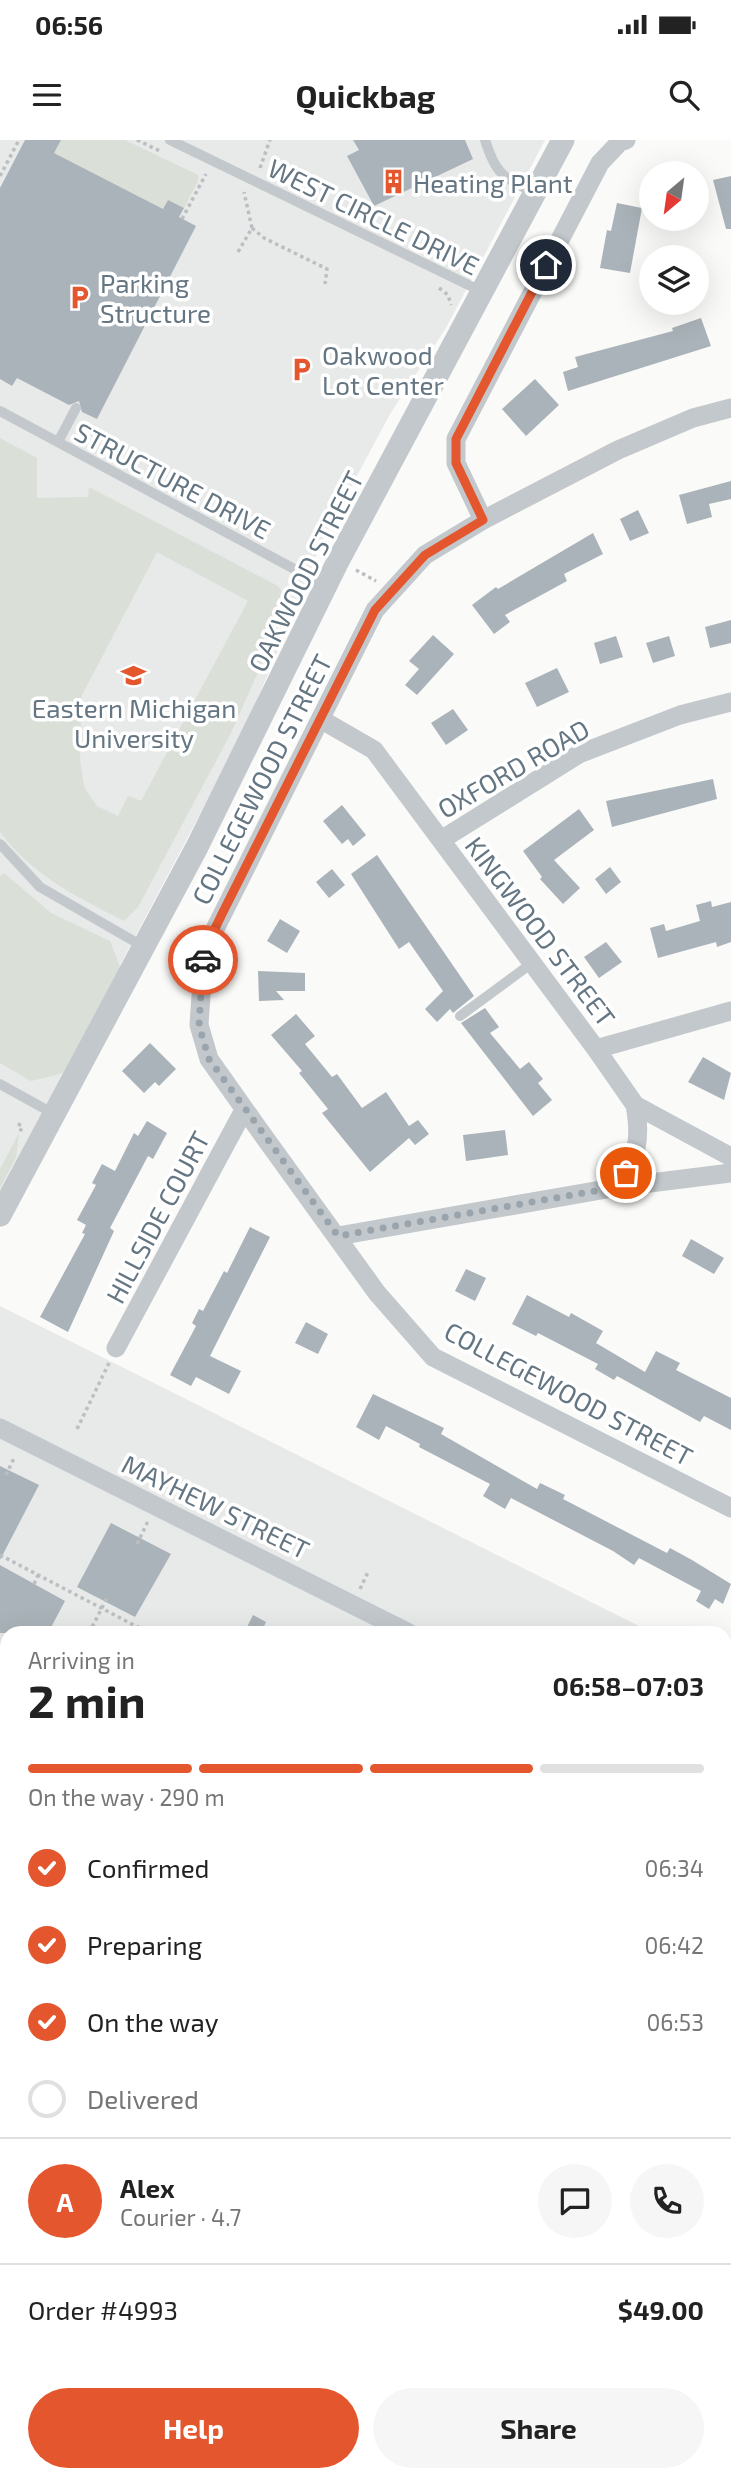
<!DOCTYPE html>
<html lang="en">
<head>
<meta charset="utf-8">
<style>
  body { margin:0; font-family:"Exo 2",sans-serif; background:#f6f6f6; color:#222; height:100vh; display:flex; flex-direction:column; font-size:26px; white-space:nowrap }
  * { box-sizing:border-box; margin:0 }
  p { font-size:23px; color:#767676 }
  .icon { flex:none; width:38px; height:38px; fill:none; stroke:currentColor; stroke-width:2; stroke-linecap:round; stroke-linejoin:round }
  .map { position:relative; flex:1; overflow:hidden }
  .drawer { position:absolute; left:0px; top:1486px; width:732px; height:856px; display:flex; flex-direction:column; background:#fff; border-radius:21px 21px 0 0; box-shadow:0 7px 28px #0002 }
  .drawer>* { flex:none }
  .needle { width:46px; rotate:209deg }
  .controls { position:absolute; left:639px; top:21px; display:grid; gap:14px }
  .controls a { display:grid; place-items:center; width:70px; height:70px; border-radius:50%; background:#fff; box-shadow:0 7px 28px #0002; font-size:35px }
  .pin { position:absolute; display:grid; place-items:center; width:60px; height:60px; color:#fff; margin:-30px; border:4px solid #fff; border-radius:50%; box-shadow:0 2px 7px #0007 }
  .courier { position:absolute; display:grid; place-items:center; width:70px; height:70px; margin:-35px; border:5px solid #e4572e; border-radius:50%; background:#fff; color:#222; box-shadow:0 2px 9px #0007 }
  .head em { font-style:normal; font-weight:700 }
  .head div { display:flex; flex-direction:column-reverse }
  .head { display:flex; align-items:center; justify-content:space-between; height:119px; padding:0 28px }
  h1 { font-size:46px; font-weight:700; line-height:52px }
  .bar { display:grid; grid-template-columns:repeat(4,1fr); gap:10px 7px; align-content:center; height:84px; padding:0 28px }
  .bar i { height:9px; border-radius:5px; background:#e0e0e0 }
  .bar .current { background:#e4572e }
  .bar p { grid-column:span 4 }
  .line { display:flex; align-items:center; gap:18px; padding:0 28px; border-top:2px solid #e0e0e0 }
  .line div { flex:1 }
  .round { display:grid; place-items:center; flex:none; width:74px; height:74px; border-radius:37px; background:#f6f6f6 }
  ol { padding:0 28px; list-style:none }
  li { display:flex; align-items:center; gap:21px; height:77px }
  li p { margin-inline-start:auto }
  li .icon { padding:7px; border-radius:50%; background:#e4572e; color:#fff; stroke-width:4 }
  li:last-child { color:#767676 }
  li i { width:38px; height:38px; border:4px solid #e0e0e0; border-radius:50% }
  .cta { display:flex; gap:14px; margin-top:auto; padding:14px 28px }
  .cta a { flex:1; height:80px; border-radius:42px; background:#e4572e; color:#fff; font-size:28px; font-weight:700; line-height:80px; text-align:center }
  .cta a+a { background:#f6f6f6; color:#222 }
  .status { display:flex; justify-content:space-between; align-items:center; height:49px; padding:0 35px; background:#fff; direction:ltr }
  .status svg { height:19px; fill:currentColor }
  header { display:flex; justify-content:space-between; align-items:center; height:91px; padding:0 28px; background:#fff; font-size:32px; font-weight:700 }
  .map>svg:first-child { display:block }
</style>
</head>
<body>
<div class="status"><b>06:56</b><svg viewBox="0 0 49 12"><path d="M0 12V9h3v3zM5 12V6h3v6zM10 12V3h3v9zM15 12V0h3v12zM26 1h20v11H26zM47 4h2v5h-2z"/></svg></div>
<header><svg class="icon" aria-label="menu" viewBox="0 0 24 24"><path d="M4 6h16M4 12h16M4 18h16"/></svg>Quickbag<svg class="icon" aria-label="search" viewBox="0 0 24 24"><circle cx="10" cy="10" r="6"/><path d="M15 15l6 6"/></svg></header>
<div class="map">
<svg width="731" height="2341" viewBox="0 0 731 2341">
  <rect width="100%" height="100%" fill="#fafaf8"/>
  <!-- built -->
  <path fill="#e8e9e9" d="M0,0H545L446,188L390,274L321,403L296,469L239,601L0,1051Z
    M0,1166L653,1493H7V2334L552,2335L549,2341H0Z
    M724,1528L731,1532V2318L724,2315Z"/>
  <!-- green -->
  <path fill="#dadfd7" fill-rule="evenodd" d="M61,0H125L198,35V41L184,68L168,60L163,69L54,13Z
    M0,298L37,318V358L88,357L89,347L278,446L289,462L231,593L138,767L124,781C77,757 32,735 0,692ZM157,412L248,461L141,661L128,656L118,676L97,666L84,647L80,620L82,555Z
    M4,733L51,773L110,801L120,827L63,933L31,941L0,923V736Z
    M19,993L16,1017L0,1048V1029Z
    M731,2226V2313L725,2310L724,2230Z
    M45,2335L200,2334L208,2341H40Z
    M291,2335H347L343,2341H305Z"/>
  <!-- building -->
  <path fill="#aab3b9" d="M25,0H61L54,13L163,69L168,60L184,68L179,77L196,86L97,279L82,272L79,261L69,265L17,238L12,246L0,239V48Z
    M353,0H465L473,19L374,66L347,16L359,10Z
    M731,36V89H726L713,40Z
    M617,63L642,68L630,133L600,128L607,90L611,91Z
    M701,178L711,206L568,251L563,232L578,227L575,217L673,191L672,188Z
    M535,239L559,265L526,296L502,269Z
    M731,341V359L709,364L712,377L687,384L679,355Z
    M638,370L649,393L630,401L620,379Z
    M593,393L603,414L564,434L567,441L505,475L510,482L494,494L472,465L496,447L498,449Z
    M731,480V503L710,508L705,487Z
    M433,495L454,514L417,555L405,545L419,529L409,521Z
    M616,496L623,517L600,524L594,503Z
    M669,496L675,516L653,523L646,503Z
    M557,528L569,552L537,567L525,543Z
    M453,569L468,590L446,605L431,583Z
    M713,639L717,659L612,687L606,661Z
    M342,665L366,695L353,706L348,699L342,704L323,681Z
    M579,669L594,690L554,720L580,748L563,764L540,739L542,737L523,711Z
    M377,715L474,856L453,873L450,869L437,882L425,869L443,851L409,802L399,809L351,734Z
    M610,727L621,742L606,754L595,739Z
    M332,729L345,745L329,758L316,742Z
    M711,761L712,767L731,762V802L717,807L716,802L658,818L650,788L664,784L666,791L700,781L696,765Z
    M280,779L300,791L287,813L267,801Z
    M606,802L622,822L599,838L584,817Z
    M258,831L305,833V851H276L284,860L259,861Z
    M485,868L499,887L490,893L520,929L529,922L543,939L538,943L552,960L533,976L461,883Z
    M296,874L315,896L305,904L332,937L337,934L362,968L386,952L409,986L418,980L429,994L415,1005L409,998L370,1032L322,973L328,969L299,933L302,931L271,895Z
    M150,903L176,929L159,946L155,942L144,953L122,931Z
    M703,917L731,933L724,960L688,942Z
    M147,981L167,993L153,1019L148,1016L110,1088L114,1091L68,1192L40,1177L85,1094L82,1093L86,1085L77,1080L96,1045L92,1043L102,1024L115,1031L134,993L138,996Z
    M505,990L508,1015L466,1021L463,995Z
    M250,1087L270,1097L210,1216L241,1231L229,1254L196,1237L191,1246L170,1235L196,1186L192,1183L199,1169L203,1171L224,1131L227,1133Z
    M691,1099L724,1118L714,1134L682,1116Z
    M466,1129L486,1138L475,1161L455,1151Z
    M527,1155L569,1177L571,1173L603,1191L596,1203L645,1232L656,1211L680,1223L676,1230L731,1258V1290L704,1276L700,1282L617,1236L614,1240L595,1229L598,1224L538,1193L536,1196L512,1184Z
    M306,1182L328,1194L318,1214L295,1203Z
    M373,1254L444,1288L441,1294L537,1349L540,1343L565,1355L563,1359L667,1413L670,1408L692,1420L731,1444L723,1464L715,1459L709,1469L696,1461L701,1451L639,1418L634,1425L613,1411L511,1358L505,1369L483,1356L490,1344L419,1307L420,1304L386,1286L379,1300L356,1287Z
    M0,1326L39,1345L0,1420Z
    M111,1383L171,1414L135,1477L77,1447Z
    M0,1425L65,1461L48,1493H0Z
    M253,1475L266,1482L261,1493H244Z"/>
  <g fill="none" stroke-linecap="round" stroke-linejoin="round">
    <!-- path -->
    <path stroke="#bbbfc2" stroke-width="3.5" stroke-dasharray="3.5 3.5" stroke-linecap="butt" d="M137,0L162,12
      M260,28L270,0
      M0,36L19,0
      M182,79L206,34
      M252,88L264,98L327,129L325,144
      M238,112L252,88L244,52
      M439,148L448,155L451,165
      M312,407L314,409
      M356,430L376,441
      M293,451L294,449
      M20,983L18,988L24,992
      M77,1289L109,1223
      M6,1335L15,1316
      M137,1404L148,1381
      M0,1415L149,1493
      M34,1444L38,1435
      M360,1449L368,1432
      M78,1493L90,1490
      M89,1493L108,1456
      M0,1519L7,1523
      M724,1823L731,1826
      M0,1935L7,1922
      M724,1956L731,1959
      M724,1973L731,1960
      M0,2079L5,2082L0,2093
      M724,2087L729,2089
      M0,2111L7,2115
      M724,2235L731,2222
      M724,2263L731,2269"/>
    <!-- service -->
    <path stroke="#c3c8cc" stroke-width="10" d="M170,0L483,152
      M485,0C496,35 503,37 535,53
      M0,271L326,446
      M58,302L76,268
      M0,704L40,747L144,807
      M460,876L532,823
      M0,944L54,974
      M0,1729L7,1733
      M0,2334L7,2321
      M700,2334L713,2341"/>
    <!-- minor -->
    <path stroke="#c3c8cc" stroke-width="19" d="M731,268L693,278L618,310L483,380L425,415L375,470L204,811L199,885L209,919L260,991L377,1153L433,1217L731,1368
      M483,380L456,323V299L600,23L620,2L626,0
      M322,580L374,610L596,909L635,965L731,1017
      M441,700L579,614L680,575L731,562
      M596,909L731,871
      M618,1047C636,1015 642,1003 635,965
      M338,1096L618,1047L731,1033
      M116,1208L244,970
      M0,1288L409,1493
      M724,1657L731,1660"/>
    <!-- tertiary -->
    <path stroke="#c3c8cc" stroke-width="23" d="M0,1075L197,707L338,421L563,0
      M724,2040L731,2027
      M570,2341L573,2334"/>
  </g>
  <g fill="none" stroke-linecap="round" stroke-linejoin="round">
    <!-- done -->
    <path stroke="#99a4ac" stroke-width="7" stroke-dasharray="0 12.6" d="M203,820L199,886L209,919L338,1096L618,1047L626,1033"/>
    <!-- route -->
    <path stroke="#e4572e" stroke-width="9" d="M203,820L204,811L223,772L375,470L425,415L483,380L456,323V299L546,125"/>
  </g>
  <!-- icons -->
  <defs>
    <symbol id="building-bare" viewBox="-9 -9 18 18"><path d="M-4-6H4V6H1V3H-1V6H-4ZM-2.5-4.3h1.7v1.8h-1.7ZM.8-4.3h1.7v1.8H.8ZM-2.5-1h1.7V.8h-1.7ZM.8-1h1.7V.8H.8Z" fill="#e4572e" stroke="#fff" stroke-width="2.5" paint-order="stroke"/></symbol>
    <symbol id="parking-bare" viewBox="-9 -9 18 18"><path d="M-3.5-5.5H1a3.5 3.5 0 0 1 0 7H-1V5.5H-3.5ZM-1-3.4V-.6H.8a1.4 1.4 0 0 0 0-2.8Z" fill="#e4572e" stroke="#fff" stroke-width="2.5" paint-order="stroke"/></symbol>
    <symbol id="university-bare" viewBox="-9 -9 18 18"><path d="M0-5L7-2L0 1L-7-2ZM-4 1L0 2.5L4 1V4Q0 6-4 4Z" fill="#e4572e" stroke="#fff" stroke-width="2.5" paint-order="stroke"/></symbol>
  </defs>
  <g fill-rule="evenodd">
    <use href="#building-bare" x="376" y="24" width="35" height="35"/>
    <use href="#parking-bare" x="62" y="140" width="35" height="35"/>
    <use href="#parking-bare" x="284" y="212" width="35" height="35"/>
    <use href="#university-bare" x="116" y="518" width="35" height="35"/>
  </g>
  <g text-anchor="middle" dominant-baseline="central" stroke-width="7" stroke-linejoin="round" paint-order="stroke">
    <!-- poi labels -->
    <g font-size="26" fill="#657683" stroke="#fff" text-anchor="start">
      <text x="413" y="42">Heating Plant</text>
      <text x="100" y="142">Parking<tspan x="100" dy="30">Structure</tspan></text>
      <text x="322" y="214">Oakwood<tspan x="322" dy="30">Lot Center</tspan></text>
      <text x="134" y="567" text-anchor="middle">Eastern Michigan<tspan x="134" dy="30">University</tspan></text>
    </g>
    <!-- street labels -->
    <g font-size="26" fill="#657683" stroke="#fff">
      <text transform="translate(374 76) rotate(26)">WEST CIRCLE DRIVE</text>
      <text transform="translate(173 340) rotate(28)">STRUCTURE DRIVE</text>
      <text transform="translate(305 431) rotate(-63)">OAKWOOD STREET</text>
      <text transform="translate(513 628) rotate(-30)">OXFORD ROAD</text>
      <text transform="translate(261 639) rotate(-63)">COLLEGEWOOD STREET</text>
      <text transform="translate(541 791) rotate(53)">KINGWOOD STREET</text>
      <text transform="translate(157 1077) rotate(-62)">HILLSIDE COURT</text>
      <text transform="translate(569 1253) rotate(28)">COLLEGEWOOD STREET</text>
      <text transform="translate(216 1366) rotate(26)">MAYHEW STREET</text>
    </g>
  </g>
</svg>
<div class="controls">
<a><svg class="needle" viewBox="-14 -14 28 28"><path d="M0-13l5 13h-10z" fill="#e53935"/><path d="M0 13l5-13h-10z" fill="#767676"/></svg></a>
<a><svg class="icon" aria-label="layers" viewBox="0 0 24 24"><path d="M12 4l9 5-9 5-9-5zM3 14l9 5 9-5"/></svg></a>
</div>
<div class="pin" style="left:626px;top:1033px;background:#ea580c"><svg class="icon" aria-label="bag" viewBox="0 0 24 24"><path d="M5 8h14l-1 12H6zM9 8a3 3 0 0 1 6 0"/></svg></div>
<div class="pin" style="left:546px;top:125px;background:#1f2937"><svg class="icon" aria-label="home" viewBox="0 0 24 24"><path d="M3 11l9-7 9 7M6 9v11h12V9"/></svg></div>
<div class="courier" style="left:203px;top:820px"><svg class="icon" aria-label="car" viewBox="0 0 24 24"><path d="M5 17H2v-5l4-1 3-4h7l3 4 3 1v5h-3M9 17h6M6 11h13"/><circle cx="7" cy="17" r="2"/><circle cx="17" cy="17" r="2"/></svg></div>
<section class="drawer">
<div class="head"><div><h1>2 min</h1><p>Arriving in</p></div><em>06:58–07:03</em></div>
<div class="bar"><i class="current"></i><i class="current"></i><i class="current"></i><i></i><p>On the way · 290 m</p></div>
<ol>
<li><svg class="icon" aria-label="check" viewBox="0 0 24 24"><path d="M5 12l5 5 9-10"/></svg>Confirmed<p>06:34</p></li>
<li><svg class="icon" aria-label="check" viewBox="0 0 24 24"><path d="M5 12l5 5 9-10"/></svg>Preparing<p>06:42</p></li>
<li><svg class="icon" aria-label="check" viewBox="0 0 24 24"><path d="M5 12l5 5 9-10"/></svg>On the way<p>06:53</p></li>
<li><i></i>Delivered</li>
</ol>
<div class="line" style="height:126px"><b class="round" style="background:#e4572e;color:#fff">A</b><div><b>Alex</b><p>Courier · 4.7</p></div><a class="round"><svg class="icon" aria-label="chat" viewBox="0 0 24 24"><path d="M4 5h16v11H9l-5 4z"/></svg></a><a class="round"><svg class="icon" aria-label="phone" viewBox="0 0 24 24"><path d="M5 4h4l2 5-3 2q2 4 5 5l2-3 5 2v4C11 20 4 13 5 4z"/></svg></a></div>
<div class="line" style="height:91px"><div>Order #4993</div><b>$49.00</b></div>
<div class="cta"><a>Help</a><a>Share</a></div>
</section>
</div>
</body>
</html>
